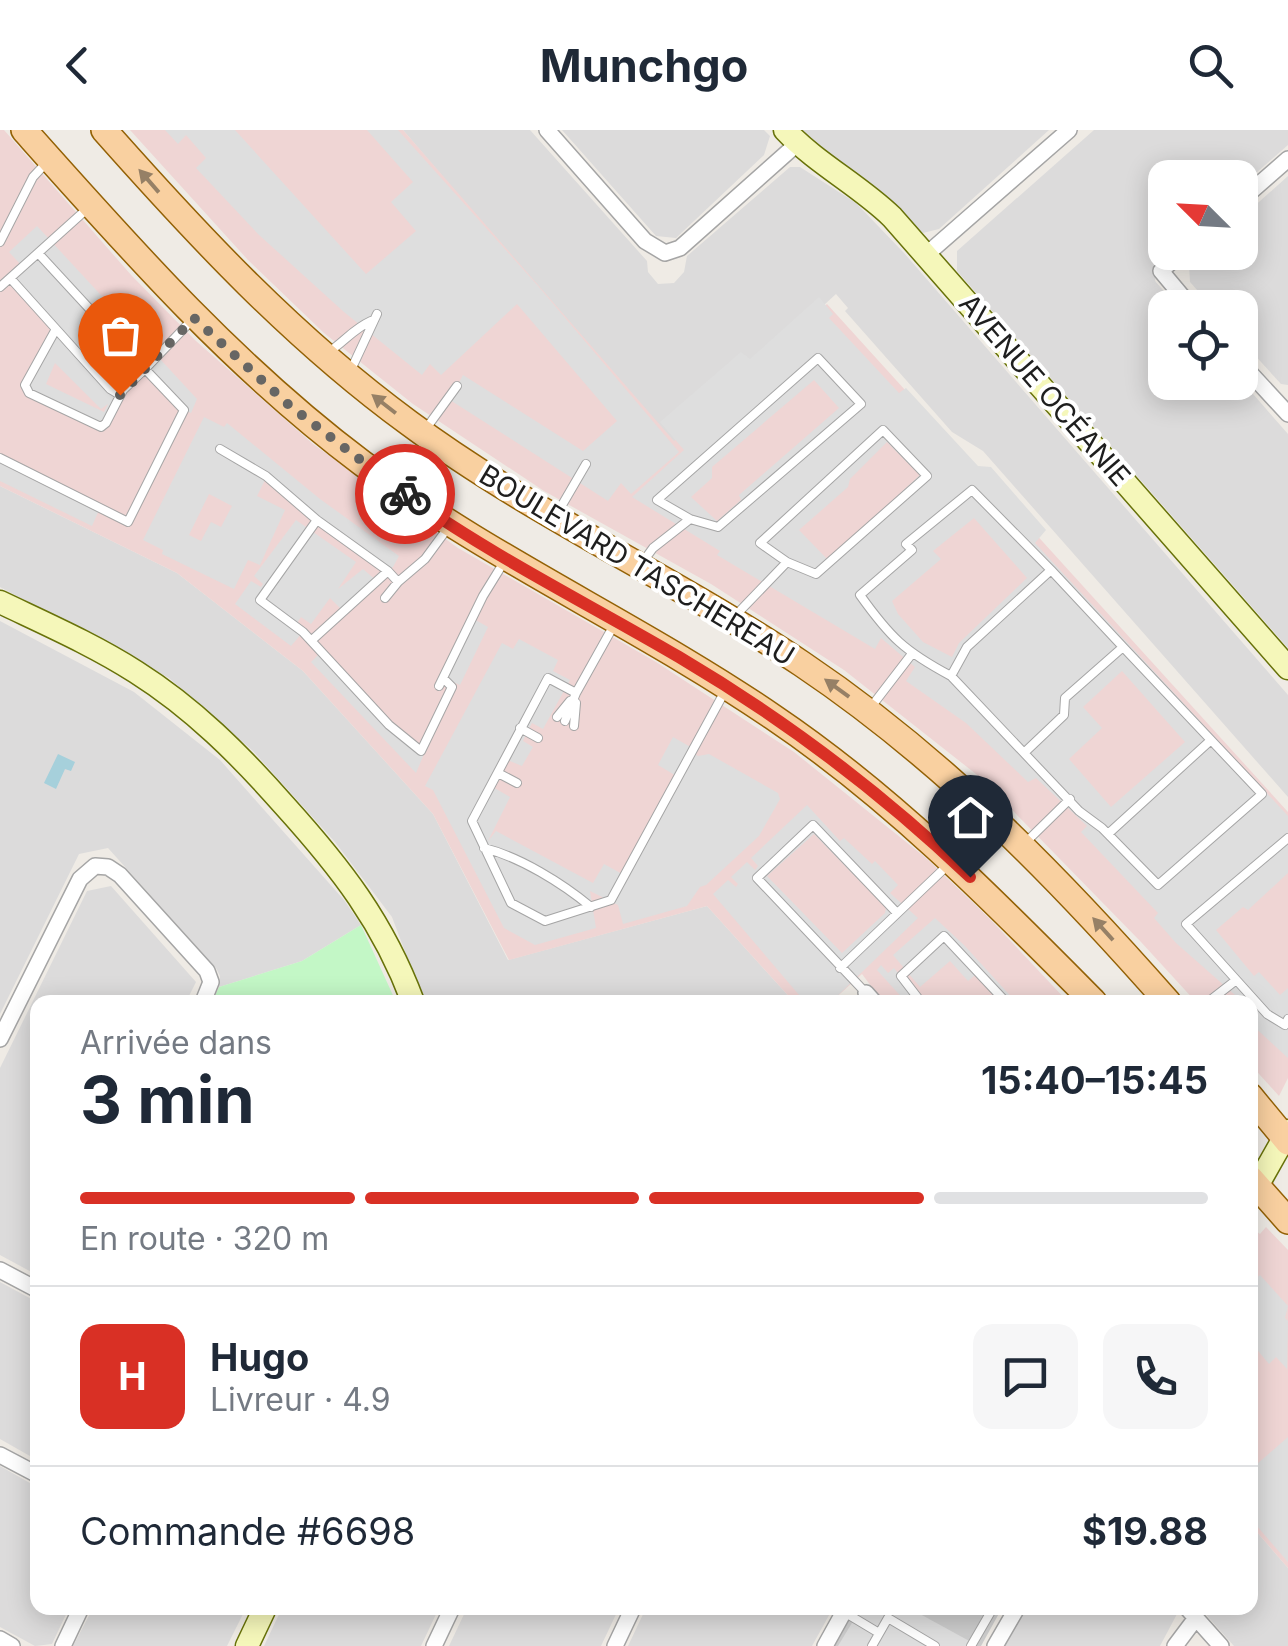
<!DOCTYPE html>
<html lang="fr">
<head>
<meta charset="utf-8">
<style>
  body { margin:0; font-family:Inter,sans-serif; background:#f6f6f7; color:#1f2937; height:100vh; display:flex; flex-direction:column; font-size:38px; white-space:nowrap }
  * { box-sizing:border-box; margin:0 }
  p { font-size:32px; color:#747a83 }
  .icon { flex:none; width:55px; height:55px; fill:none; stroke:currentColor; stroke-width:2; stroke-linecap:round; stroke-linejoin:round }
  .map { position:relative; flex:1; overflow:hidden }
  .details { position:absolute; left:30px; top:865px; width:1228px; height:620px; display:flex; flex-direction:column; background:#fff; border-radius:20px; box-shadow:0 5px 25px #0003 }
  .details>* { flex:none }
  .needle { width:65px; rotate:294deg }
  .controls { position:absolute; left:1148px; top:30px; display:grid; gap:20px }
  .controls a { display:grid; place-items:center; width:110px; height:110px; border-radius:20px; background:#fff; box-shadow:0 5px 25px #0003; font-size:50px }
  .pin { position:absolute; display:grid; place-items:center; width:85px; height:85px; color:#fff; margin:-102px -42px; border-radius:50% 50% 50% 0; rotate:-45deg; box-shadow:0 0 10px #0007 }
  .pin .icon { rotate:45deg }
  .courier { position:absolute; display:grid; place-items:center; width:100px; height:100px; margin:-50px; border:8px solid #d93025; border-radius:50%; background:#fff; color:#222; box-shadow:0 2px 12px #0007 }
  .overview em { font-style:normal; font-weight:700 }
  .overview div { display:flex; flex-direction:column-reverse }
  .overview { display:flex; align-items:center; justify-content:space-between; height:170px; padding:0 50px }
  h1 { font-size:65px; font-weight:700; line-height:75px }
  .bar { display:grid; grid-template-columns:repeat(4,1fr); gap:15px 10px; align-content:center; height:120px; padding:0 50px }
  .bar i { height:12px; border-radius:8px; background:#e0e1e3 }
  .bar .active { background:#d93025 }
  .bar p { grid-column:span 4 }
  .line { display:flex; align-items:center; gap:25px; padding:0 50px; border-top:2px solid #e0e1e3 }
  .line div { flex:1 }
  .round { display:grid; place-items:center; flex:none; width:105px; height:105px; border-radius:20px; background:#f6f6f7 }
  header { display:flex; justify-content:space-between; align-items:center; height:130px; padding:0 50px; background:#fff; font-size:45px; font-weight:700 }
  .map>svg:first-child { display:block }
</style>
</head>
<body>
<header><svg class="icon" aria-label="back" viewBox="0 0 24 24"><path d="M15 5l-7 7 7 7"/></svg>Munchgo<svg class="icon" aria-label="search" viewBox="0 0 24 24"><circle cx="10" cy="10" r="6"/><path d="M15 15l6 6"/></svg></header>
<div class="map">
<svg width="1288" height="1516" viewBox="0 0 1288 1516">
  <rect width="100%" height="100%" fill="#efebe5"/>
  <!-- residential -->
  <path fill="#dcdbdb" d="M403,0H530L647,131L648,142L658,154L674,153L684,142L687,126L790,37H800L856,73L904,123L1288,565V667L983,321L952,302L845,181L848,178L836,164L672,314Z
    M562,0H764L770,6L764,25L676,108L656,106Z
    M798,0H1049L939,99L923,103L872,55L815,17Z
    M1094,0H1288V15L1240,57V48H1165V122L1158,129L1155,151L1178,177L1165,178V252H1240V249L1288,304V518L957,141V121Z
    M1288,46V255L1281,254L1240,209V178L1212,177L1190,152L1189,134L1202,123L1240,122V89Z
    M0,356L177,443L303,541L433,684L508,830L707,776L794,872H424L392,787L335,712L253,621L169,548L0,457Z
    M0,491L134,562L220,630L344,770L361,795L302,831L219,857L220,846L216,838L108,718L79,724L0,884Z
    M111,756L196,852L186,872H38L37,1145L0,1125V938L87,761Z
    M0,1152L37,1172V1330L0,1309Z
    M0,1336L37,1357L38,1478H69L52,1514L35,1516L0,1497Z
    M1250,1394L1288,1438V1516H1234L1200,1478H1250Z
    M93,1478H246L227,1516H73Z
    M282,1478H439L421,1516H264Z
    M467,1478H619L601,1516H449Z
    M646,1478H833L812,1516H628Z
    M1026,1478H1171L1177,1484L1160,1516H1004Z"/>
  <!-- commercial -->
  <path fill="#efd5d4" d="M0,0H4L132,146L196,211L313,314L458,418L656,532L794,622L926,728L989,788L1068,872H883L862,844L831,872H794L707,776L509,830L433,684L303,541L177,443L0,356Z
    M130,0H403L674,311L827,174L1288,682V948L1279,966L1250,934V872H1196L1141,812L981,648L844,540L711,454L544,361L413,274L324,203L248,130Z
    M1251,1097L1260,1104L1266,1097L1288,1120V1438L1250,1394Z"/>
  <!-- religious -->
  <path fill="#ccc" d="M855,1478H1002L981,1516H835Z"/>
  <!-- park -->
  <path fill="#c3f7c6" d="M361,795L396,872H212L219,857L302,831Z"/>
  <!-- parking -->
  <path fill="#dedede" fill-rule="evenodd" d="M165,0H235L366,144L416,101L391,72L413,52L367,0H398L538,156L679,322L631,364L621,353L608,371L450,270L463,245L583,321L617,291L517,174L441,245L430,234L422,245L344,182L258,104L196,38L206,28L186,5L178,14Z
    M37,96L197,269L191,283L184,280L145,239L123,260L104,296L26,261L55,199L11,149L23,137L9,122ZM55,233L101,279L108,274L104,282L46,254Z
    M819,167L833,184L829,188L899,263L906,258L978,336L991,337L1046,400L1035,413L1288,686V743L1248,780L1243,777L1216,800L1254,846L1259,842L1280,865L1288,858V928L1250,893V872H1243L1176,813L1154,788L1158,783L1081,702L1087,696L1036,648L1028,652L966,593L906,551L915,537L881,508L875,519L717,425L720,421L632,367L684,320L660,292L741,222L750,229ZM814,250L839,278L739,365L741,370L717,391L691,367L712,348V337ZM887,312L920,345L828,430L799,400L848,357L850,349ZM974,388L1027,448L959,513L952,527L923,512L898,484L892,471L941,429L933,421ZM1122,541L1185,612L1111,677L1069,629L1102,598L1083,577Z
    M204,287L224,297L227,293L320,369L399,426L393,437L388,441L267,346L257,366L285,380L260,435L248,430L234,459L162,424L163,420L143,410ZM209,364L232,376L221,397L211,392L201,411L189,405Z
    M0,328L100,378L92,396L0,351Z
    M296,390L356,432L338,459L363,439L377,451L343,481L330,468L311,494L301,487L295,496L303,502L291,516L235,474L251,451L261,457L263,454L254,446Z
    M472,488L488,497L460,555L443,548Z
    M519,509L558,530L553,541L570,550L543,599L532,593L527,602L523,611L533,617L522,636L505,629L491,656L510,667L488,711L496,701L593,753L604,734L624,745L678,647L658,635L673,607L694,619L692,622L698,626L709,624L778,663L780,669L759,706L706,755L700,757L687,776L623,794L618,775L590,761L596,798L535,815L504,798L433,660L425,656L502,513L513,519Z
    M320,523L389,595L424,624L416,643L311,532Z
    M807,675L840,711L844,708L872,734L875,731L898,755L890,763L918,788L831,872H805L713,764L728,750L736,757L738,754L731,747L747,732L755,740L758,736L751,728ZM814,704L886,778L885,783L842,823L767,746Z
    M935,788L964,815L1016,872H1006L978,843L968,851L950,831L920,857L893,825Z
    M881,835L888,843L894,838L921,872H906L877,840Z
    M1260,1145L1288,1176L1285,1188L1288,1191L1287,1239L1276,1227L1269,1234L1254,1216L1250,1219V1153Z
    M1288,1307V1432L1250,1388V1340Z
    M861,1478H909L973,1513L971,1516H838Z"/>
  <!-- water -->
  <path fill="#a6d0db" d="M58,624L75,632L71,641L65,639L56,659L44,653Z"/>
  <g fill="none" stroke-linecap="round" stroke-linejoin="round">
    <defs>
      <path id="lane" d="M88,78L38,123L145,239L191,191
        M0,112L33,47L48,31
        M11,149L110,259L120,265
        M0,157L38,123
        M327,223C343,213 353,199 371,191
        M818,228L861,274L718,397L690,389L657,370Z
        M350,242L377,184
        M425,300L457,256
        M883,300L927,346L816,444L787,432L760,413Z
        M220,319L266,346L317,390L388,441L398,452L425,429L450,395
        M0,328L128,392L184,280L145,239L123,260L106,293L101,297L29,263L25,255L56,199
        M972,360L1051,440L967,517L951,546C904,521 890,507 860,465L912,420L906,414Z
        M558,382L586,334
        M317,390L260,470L303,502L389,595L421,621L452,557L443,548
        M642,433L653,418L690,389
        M385,468L398,452
        M735,486L787,432
        M312,510L388,441
        M951,546L1079,681L1102,698L1158,755L1262,664L1123,517
        M439,556L483,466L504,432
        M576,563L548,548L472,691L511,773L545,791L611,770L725,561
        M871,577L911,525
        M557,587L570,571
        M565,591L576,563L614,495
        M574,596L576,573
        M520,598L538,608
        M1025,622L1064,585L1065,568L1123,517L1051,440
        M498,643L517,653
        M1108,704L1211,610
        M1288,708L1186,794L1267,884L1285,895L1288,889
        M1023,715L1070,669
        M484,718C520,727 562,753 591,777
        M840,838L949,734
        M866,863L757,748L813,695L897,783
        M921,872L901,846L944,806L1006,872
        M1208,872L1235,851
        M844,1482L879,1503
        M872,1516L888,1488L935,1516
        M971,1516L993,1478"/>
      <path id="street" d="M547,0L645,111L665,123L680,118L798,13
        M1240,71L1288,29
        M1182,122L1161,141L1192,178
        M926,125L1069,0
        M1240,232L1288,284
        M866,863L874,872
        M0,909L80,749L95,736L108,737L120,745L207,841L211,852L203,872
        M0,1140L38,1160
        M0,1325L38,1345
        M1187,1478L1221,1516
        M0,1509L12,1516
        M63,1516L81,1478
        M434,1516L452,1478
        M615,1516L633,1478
        M825,1516L846,1478
        M995,1516L1017,1478
        M1175,1516L1196,1488"/>
      <path id="secondary" d="M785,0C817,34 859,55 892,87L1288,538
        M0,472C46,494 94,515 136,542C193,578 240,625 284,675C341,738 383,792 413,872
        M1257,1056L1288,1001
        M247,1516L265,1478"/>
      <path id="primary" d="M24,0C130,119 234,237 362,333C492,430 640,496 773,587C893,668 993,770 1094,872
        M104,0C198,106 294,209 409,293C533,385 674,448 802,534C942,628 1058,747 1168,872
        M1250,966L1288,1012
        M1250,1048L1288,1091"/>
    </defs>
    <!-- lane casing -->
    <use href="#lane" stroke="#a5a5a5" stroke-width="10"/>
    <!-- street casing -->
    <use href="#street" stroke="#a5a5a5" stroke-width="18"/>
    <!-- secondary casing -->
    <use href="#secondary" stroke="#687209" stroke-width="25"/>
    <!-- primary casing -->
    <use href="#primary" stroke="#936105" stroke-width="28"/>
    <!-- lane -->
    <use href="#lane" stroke="#fff" stroke-width="8"/>
    <!-- street -->
    <use href="#street" stroke="#fff" stroke-width="15"/>
    <!-- secondary -->
    <use href="#secondary" stroke="#f5f7ba" stroke-width="22"/>
    <!-- primary -->
    <use href="#primary" stroke="#f9d0a0" stroke-width="25"/>
  </g>
  <!-- one-way arrows -->
  <defs><path id="oneway-solid" d="M-6-.8H1V-3.2L6.5 0L1 3.2V.8H-6Z" transform="scale(2.5)"/></defs>
  <g fill="#968066">
    <use href="#oneway-solid" transform="translate(149 51) rotate(-131)"/>
    <use href="#oneway-solid" transform="translate(384 274) rotate(-142)"/>
    <use href="#oneway-solid" transform="translate(837 558) rotate(-144)"/>
    <use href="#oneway-solid" transform="translate(1103 799) rotate(-132)"/>
  </g>
  <g fill="none" stroke-linecap="round" stroke-linejoin="round">
    <!-- done -->
    <path stroke="#676664" stroke-width="10" stroke-dasharray="0 18" d="M120,265L194,188L290,276L405,364"/>
    <!-- route -->
    <path stroke="#d93025" stroke-width="12" d="M405,364C492,426 587,473 679,527C784,589 882,663 970,747"/>
  </g>
  <g text-anchor="middle" dominant-baseline="central" stroke-width="8" stroke-linejoin="round" paint-order="stroke">
    <!-- street labels -->
    <g font-size="28" fill="#1e1e1e" stroke="#fff">
      <text transform="translate(1045 260) rotate(49)">AVENUE OCÉANIE</text>
      <text transform="translate(637 435) rotate(31)">BOULEVARD TASCHEREAU</text>
    </g>
  </g>
</svg>
<div class="controls">
<a><svg class="needle" viewBox="-14 -14 28 28"><path d="M0-13l5 13h-10z" fill="#e53935"/><path d="M0 13l5-13h-10z" fill="#747a83"/></svg></a>
<a><svg class="icon" aria-label="locate" viewBox="0 0 24 24"><circle cx="12" cy="12" r="6"/><path d="M12 2v4M12 18v4M2 12h4M18 12h4"/></svg></a>
</div>
<div class="pin" style="left:120px;top:265px;background:#ea580c"><svg class="icon" aria-label="bag" viewBox="0 0 24 24"><path d="M5 8h14l-1 12H6zM9 8a3 3 0 0 1 6 0"/></svg></div>
<div class="pin" style="left:970px;top:747px;background:#1f2937"><svg class="icon" aria-label="home" viewBox="0 0 24 24"><path d="M3 11l9-7 9 7M6 9v11h12V9"/></svg></div>
<div class="courier" style="left:405px;top:364px"><svg class="icon" aria-label="bike" viewBox="0 0 24 24"><circle cx="6" cy="16" r="4"/><circle cx="18" cy="16" r="4"/><path d="M6 16l4-8h5l3 8M10 8l3 8H6M13 5h3"/></svg></div>
<section class="details">
<div class="overview"><div><h1>3 min</h1><p>Arrivée dans</p></div><em>15:40–15:45</em></div>
<div class="bar"><i class="active"></i><i class="active"></i><i class="active"></i><i></i><p>En route · 320 m</p></div>
<div class="line" style="height:180px"><b class="round" style="background:#d93025;color:#fff">H</b><div><b>Hugo</b><p>Livreur · 4.9</p></div><a class="round"><svg class="icon" aria-label="chat" viewBox="0 0 24 24"><path d="M4 5h16v11H9l-5 4z"/></svg></a><a class="round"><svg class="icon" aria-label="phone" viewBox="0 0 24 24"><path d="M5 4h4l2 5-3 2q2 4 5 5l2-3 5 2v4C11 20 4 13 5 4z"/></svg></a></div>
<div class="line" style="height:130px"><div>Commande #6698</div><b>$19.88</b></div>
</section>
</div>
</body>
</html>
